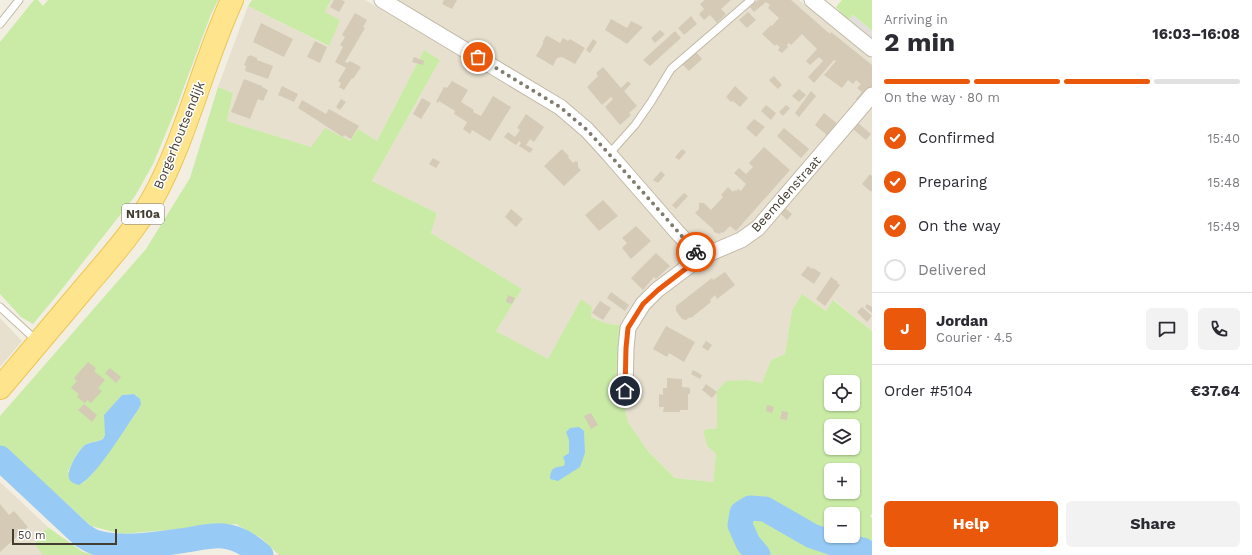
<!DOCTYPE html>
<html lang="en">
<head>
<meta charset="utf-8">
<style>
  body { margin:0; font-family:"Work Sans",sans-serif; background:#f2f2f3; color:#2b2b33; height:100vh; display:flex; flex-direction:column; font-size:15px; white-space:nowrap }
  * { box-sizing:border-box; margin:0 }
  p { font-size:13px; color:#7c7c81 }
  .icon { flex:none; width:22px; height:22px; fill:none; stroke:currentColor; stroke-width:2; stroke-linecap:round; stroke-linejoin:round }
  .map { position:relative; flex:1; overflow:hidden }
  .panel { display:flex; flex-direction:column; background:#fff; width:380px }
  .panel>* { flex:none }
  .fabs { position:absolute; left:824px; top:375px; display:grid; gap:8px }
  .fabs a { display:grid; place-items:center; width:36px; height:36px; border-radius:6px; background:#fff; box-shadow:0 1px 3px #0004; font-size:20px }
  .scale { position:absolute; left:12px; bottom:10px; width:105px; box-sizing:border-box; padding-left:4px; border:2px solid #443e32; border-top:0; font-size:11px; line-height:14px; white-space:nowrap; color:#443e32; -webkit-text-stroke:3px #fff; paint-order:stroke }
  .pin { position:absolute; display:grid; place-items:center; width:34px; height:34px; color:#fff; margin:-17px; border:2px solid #fff; border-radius:50%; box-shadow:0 1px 4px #0007 }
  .courier { position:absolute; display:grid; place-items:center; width:40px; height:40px; margin:-20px; border:3px solid #ea580c; border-radius:50%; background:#fff; color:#222; box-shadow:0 1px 5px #0007 }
  .overview em { font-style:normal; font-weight:700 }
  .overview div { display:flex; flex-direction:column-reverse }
  .overview { display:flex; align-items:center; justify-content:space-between; height:68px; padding:0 12px }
  h1 { font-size:26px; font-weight:700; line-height:30px }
  .bar { display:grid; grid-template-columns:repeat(4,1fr); gap:6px 4px; align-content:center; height:48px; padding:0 12px }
  .bar i { height:5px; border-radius:3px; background:#e1e1e2 }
  .bar .current { background:#ea580c }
  .bar p { grid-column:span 4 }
  .line { display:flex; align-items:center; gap:10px; padding:0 12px; border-top:1px solid #e1e1e2 }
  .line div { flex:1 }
  .round { display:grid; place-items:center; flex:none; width:42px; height:42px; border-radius:6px; background:#f2f2f3 }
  ol { padding:0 12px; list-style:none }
  li { display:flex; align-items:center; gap:12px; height:44px }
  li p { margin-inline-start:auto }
  li .icon { padding:4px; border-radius:50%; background:#ea580c; color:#fff; stroke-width:4 }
  li:last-child { color:#7c7c81 }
  li i { width:22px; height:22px; border:2px solid #e1e1e2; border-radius:50% }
  .cta { display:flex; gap:8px; margin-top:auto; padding:8px 12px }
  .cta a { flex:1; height:46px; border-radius:6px; background:#ea580c; color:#fff; font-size:16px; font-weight:700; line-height:46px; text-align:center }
  .cta a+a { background:#f2f2f3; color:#2b2b33 }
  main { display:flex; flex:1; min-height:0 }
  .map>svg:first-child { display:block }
</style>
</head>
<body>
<main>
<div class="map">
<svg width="872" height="555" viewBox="0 0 872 555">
  <rect width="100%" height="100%" fill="#f2eee1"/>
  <!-- residential -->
  <path fill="#e7e0cf" d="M331,0H365L555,113L587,141L664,228L690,254L687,263L624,326L605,323L591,317L581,299L548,360L496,331L522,289L431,233L437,213L372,181L440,60L424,50L377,141L358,129L350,141L311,147L227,121L233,93L218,87L248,6L328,46L325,12Z
    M398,0H799L872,59V92L757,227L706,248L698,245L598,130L583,115L563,99Z
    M872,97V331L834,300L826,311L802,294L792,310L785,354L771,360L762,384L747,380L717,391V428L703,430L707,446L716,454L713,482L675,478L648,451L628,422L621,393L633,329L649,305L701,260L743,241Z
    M0,318L22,341L0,367Z
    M0,482L49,528L39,533L35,545L43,555H0Z"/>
  <!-- green -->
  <path fill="#c9eba6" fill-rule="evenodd" d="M34,0H38L43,6L48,0H218L211,14L175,111L153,164L135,196L58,294L33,324L21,317L0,294V42Z
    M252,0H331L325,12L340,20L329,46L248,6Z
    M842,0H872V31L853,15L848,21L836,7Z
    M424,50L440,60L372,181L437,213L431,233L522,289L496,331L548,359L581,299L592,307L591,317L605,323L624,326L621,393L628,422L648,451L675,478L713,482L716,454L707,446L703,430L717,428V391L726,381L747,380L762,383L771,360L785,354L792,310L802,294L826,311L833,300L872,331V514L870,516L872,518V555H279L261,538L236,524L122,534L91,526L64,501L0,447V416L146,249L190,178L218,87L233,93L227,121L311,147L325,128L350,141L358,129L377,141ZM831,382H853V404H831ZM134,394L137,396L138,410L93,473L83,483L68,472C71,465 78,450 85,445C90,442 98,442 103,439L105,435V415L122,395ZM831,426H853V448H831ZM831,470H853V492H831ZM831,514H853V536H831Z
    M49,528L83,552L96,555H43L35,545L39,533Z"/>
  <!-- parking -->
  <path fill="#e2dfdb" d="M853,15L872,31V41L848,21Z"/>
  <!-- water -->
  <path fill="#97cbf6" d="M134,394L140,399L141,404L138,410C125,428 97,476 79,485C75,484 70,482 69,478C66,471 79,449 85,445C90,442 98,442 103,439L105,435L104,415L122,395Z
    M579,427L584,431L585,453L580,467L558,481L550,479C551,468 553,467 564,466L565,462L563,457L569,453V440L566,432L570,428Z"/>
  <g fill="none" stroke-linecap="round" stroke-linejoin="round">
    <!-- river -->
    <path stroke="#97cbf6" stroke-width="25" d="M0,458L82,535C87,538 92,542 98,543C124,550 160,544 187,540C199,538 211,535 223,536C237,537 251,546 261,555
      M758,555L748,543L740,525L742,513L750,508L765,509L812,536L842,546L863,550L869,555"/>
  </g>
  <!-- building -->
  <path fill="#d4cab6" d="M334,0H342L345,2L339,12L330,7Z
    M444,0H457L452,9L442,4Z
    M705,0H731L721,9L726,14L717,23L710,15L704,20L699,14L704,9L700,4Z
    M758,0H791L830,34L831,32L872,65V87L859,102L856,99L862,92L857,88L861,84L856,80L853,84L848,80L842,88L824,75L836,61L834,60L814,83L808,77L823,61L819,57L810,65L806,61L817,49L802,34L791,45L789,43L787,45L788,47L782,53L778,50L780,47L776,44L775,46L762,34L771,25L772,26L779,18L768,8L770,5L766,2L754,12L750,7Z
    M748,12L756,20L747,28L739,20Z
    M355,13L367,20L363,27L365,28L345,62L348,63L350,61L361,67L353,79L352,78L344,90L339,87L341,83L338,81L346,68L335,62L343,47L340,45L345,37L342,35Z
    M691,16L697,24L684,35L678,28Z
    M611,19L627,28L631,21L643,27L627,44L605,30Z
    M261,23L293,39L284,57L253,42Z
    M660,30L665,34L655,43L651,38Z
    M675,31L681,38L650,66L643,60Z
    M546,36H548L560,43L563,38L568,41L570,39L585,48L575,64L562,57L557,58L553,66L536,56L543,44V41Z
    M593,39L597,42L590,53L586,50Z
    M315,41L327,47L320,63L307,57Z
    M696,52L702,59L689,71L682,64Z
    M250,55L257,58V60L273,66L268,79L245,71L246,66L244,65L248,56H250Z
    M414,57L424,61L423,65L412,62Z
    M603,67L621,88L628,81L631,84L624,91L637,106L629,113L631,115L620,125L605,107L613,99L611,97L602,105L587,87L598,76L596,73Z
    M774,76L782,85L778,89L769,80Z
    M244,79L262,86V87L268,90L263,101L258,99L250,119L231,112Z
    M452,81L468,90L461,102L474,110L473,112L481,116L493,96L511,107L490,141L472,130L470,134L463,129L467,122L454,114L455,111L439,101L438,103L436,102L444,87L447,88Z
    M282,86L298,94L294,102L278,95Z
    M735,86L748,98L740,107L733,101L731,102L726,97Z
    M799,89L806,95L799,102L792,96Z
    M811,91L816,96L799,117L795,113Z
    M422,98L431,103L421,119L413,114Z
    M341,99L346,102L340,110L336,107Z
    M302,100L326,114L329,109L359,126L351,139L344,135L343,137L298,108Z
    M766,105L776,113L771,120L761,111Z
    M786,105L790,108L783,116L779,112Z
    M824,113L839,125L829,137L815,125Z
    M526,114L544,127L534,142L530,139L526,145L533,149L530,153L519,146L521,143L519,141L516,145L504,137L508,132L515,137L520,130L517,128Z
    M754,119L765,127L756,137L746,128Z
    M858,123L871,134L866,140L853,129Z
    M784,128L809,149L801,158L777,136Z
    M764,147L790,170L736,231L730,226L723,233L721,232L720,234L714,232L713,229L695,213L699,209V203H704L711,210L723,197L721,195L728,187L733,192L734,190L736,191L738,189L741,191L746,184L734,173L739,168L746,174L753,167L749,163Z
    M562,149L569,156L568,157L573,163L576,161L578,162V167L581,170L564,186L544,166Z
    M682,149L686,152L679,160L675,157Z
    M433,158L440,162L436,168L429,164Z
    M661,171L665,175L658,183L653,180Z
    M870,174L872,176V190L871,192L862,184Z
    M684,193L688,196L676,209L672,205Z
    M603,200L618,216L599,231L585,215Z
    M784,207L792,214L787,220L779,212Z
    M511,209L523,219L516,227L505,217Z
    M636,226L651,241L631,259L622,248L627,243L622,238Z
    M656,253L670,266L656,279L654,277L643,290L631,278Z
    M808,266L812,269L813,268L821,273L814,284L801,275Z
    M725,272L735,285L717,299L715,295L710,300L711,302L691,318L690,317L686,320L682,319L676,311V306L712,278L713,280Z
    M831,277L838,282L837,283L840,285L825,306L816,299Z
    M611,292L629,305L625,311L607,298Z
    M508,295L515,298L512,304L506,302Z
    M600,301L611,308L603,320L592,313Z
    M867,304L872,307V313L865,307Z
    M862,307L872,316L867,322L857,312Z
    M666,326L695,342L684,362L669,353L667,357L653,349Z
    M706,341L712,345L708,351L702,347Z
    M88,362L96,368L94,371L105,380L98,388L102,391L91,403L87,400L85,403L77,397L79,394L71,388L77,381L74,378Z
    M110,368L121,377L116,383L105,373Z
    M693,370L702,375L700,379L691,374Z
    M667,378L682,379V387L690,388V394H688V410H680V412H663L664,407H659V394L663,395V388H667Z
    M706,384L717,392L712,398L702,390Z
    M84,404L97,415L92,422L78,410Z
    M767,405L774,407L772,413L766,411Z
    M782,411L788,412L787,420L780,419Z
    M591,413L598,425L591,429L584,416Z
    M0,504L9,515L14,511L28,527L0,552Z"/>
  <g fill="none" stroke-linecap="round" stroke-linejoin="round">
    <defs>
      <path id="service" d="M0,24L19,0
        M609,154L635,125L651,102L671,69L751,0
        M0,307L37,341"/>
      <path id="minor" d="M382,0L560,107L587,130L609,154L677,232L701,257
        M812,0L872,49
        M625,391L626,348L628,328L643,304L657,290L701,257L741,240L758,228L872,95"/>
      <path id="primary" d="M0,388C29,354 57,320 86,286C109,259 134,231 152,200C187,137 202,65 232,0"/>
    </defs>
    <!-- service casing -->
    <use href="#service" stroke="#c1b9a6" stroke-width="9"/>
    <!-- minor casing -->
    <use href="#minor" stroke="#c1b9a6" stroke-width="17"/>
    <!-- primary casing -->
    <use href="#primary" stroke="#edc654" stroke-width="24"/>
    <!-- service -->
    <use href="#service" stroke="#fff" stroke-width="7"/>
    <!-- minor -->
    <use href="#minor" stroke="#fff" stroke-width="15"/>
    <!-- primary -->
    <use href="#primary" stroke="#ffe48e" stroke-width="22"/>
  </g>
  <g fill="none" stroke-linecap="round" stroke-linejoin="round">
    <!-- done -->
    <path stroke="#817c6f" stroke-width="4" stroke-dasharray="0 7.2" d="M478,57L560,107L587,130L609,154L696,252"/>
    <!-- route -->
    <path stroke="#ea580c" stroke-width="5" d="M625,391L626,348L628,328L643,304L658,290L701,257L696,252"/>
  </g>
  <g text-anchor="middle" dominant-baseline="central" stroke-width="3" stroke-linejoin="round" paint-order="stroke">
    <!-- shield labels -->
    <rect fill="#fff" stroke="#7c7870" stroke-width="1" x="122" y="204" width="42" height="20" rx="3"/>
    <g font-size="12" font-weight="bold" fill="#443e32">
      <text x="143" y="214">N110a</text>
    </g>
    <!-- street labels -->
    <g font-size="13" fill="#443e32" stroke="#fff">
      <text transform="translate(179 135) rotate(-68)">Borgerhoutsendijk</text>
      <text transform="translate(786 194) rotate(-48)">Beemdenstraat</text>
    </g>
  </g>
</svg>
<div class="fabs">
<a><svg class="icon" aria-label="locate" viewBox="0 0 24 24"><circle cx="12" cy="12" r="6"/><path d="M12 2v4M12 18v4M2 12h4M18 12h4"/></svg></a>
<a><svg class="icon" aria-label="layers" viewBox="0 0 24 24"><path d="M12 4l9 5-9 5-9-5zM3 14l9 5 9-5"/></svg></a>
<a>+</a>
<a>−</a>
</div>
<div class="scale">50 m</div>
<div class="pin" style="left:478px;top:57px;background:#ea580c"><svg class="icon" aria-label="bag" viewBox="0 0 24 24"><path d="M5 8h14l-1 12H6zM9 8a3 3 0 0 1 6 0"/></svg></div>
<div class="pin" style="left:625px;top:391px;background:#1f2937"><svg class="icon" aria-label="home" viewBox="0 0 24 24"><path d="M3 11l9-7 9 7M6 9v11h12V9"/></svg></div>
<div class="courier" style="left:696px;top:252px"><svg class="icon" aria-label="bike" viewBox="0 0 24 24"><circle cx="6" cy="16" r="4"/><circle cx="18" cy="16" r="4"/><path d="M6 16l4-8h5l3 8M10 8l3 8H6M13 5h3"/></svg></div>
</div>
<section class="panel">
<div class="overview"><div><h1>2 min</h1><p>Arriving in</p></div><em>16:03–16:08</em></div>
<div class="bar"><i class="current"></i><i class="current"></i><i class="current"></i><i></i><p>On the way · 80 m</p></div>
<ol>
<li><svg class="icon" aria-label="check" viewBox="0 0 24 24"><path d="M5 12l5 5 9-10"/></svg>Confirmed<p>15:40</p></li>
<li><svg class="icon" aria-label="check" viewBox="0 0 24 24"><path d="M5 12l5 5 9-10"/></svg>Preparing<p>15:48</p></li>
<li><svg class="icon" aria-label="check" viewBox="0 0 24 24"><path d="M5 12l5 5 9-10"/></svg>On the way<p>15:49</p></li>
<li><i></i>Delivered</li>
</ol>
<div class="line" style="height:72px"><b class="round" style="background:#ea580c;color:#fff">J</b><div><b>Jordan</b><p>Courier · 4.5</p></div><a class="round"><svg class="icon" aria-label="chat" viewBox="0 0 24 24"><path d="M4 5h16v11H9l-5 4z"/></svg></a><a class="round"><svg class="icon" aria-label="phone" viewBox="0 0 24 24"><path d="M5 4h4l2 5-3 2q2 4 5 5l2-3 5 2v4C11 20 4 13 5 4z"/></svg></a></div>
<div class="line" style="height:52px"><div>Order #5104</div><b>€37.64</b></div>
<div class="cta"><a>Help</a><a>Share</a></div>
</section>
</main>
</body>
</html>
